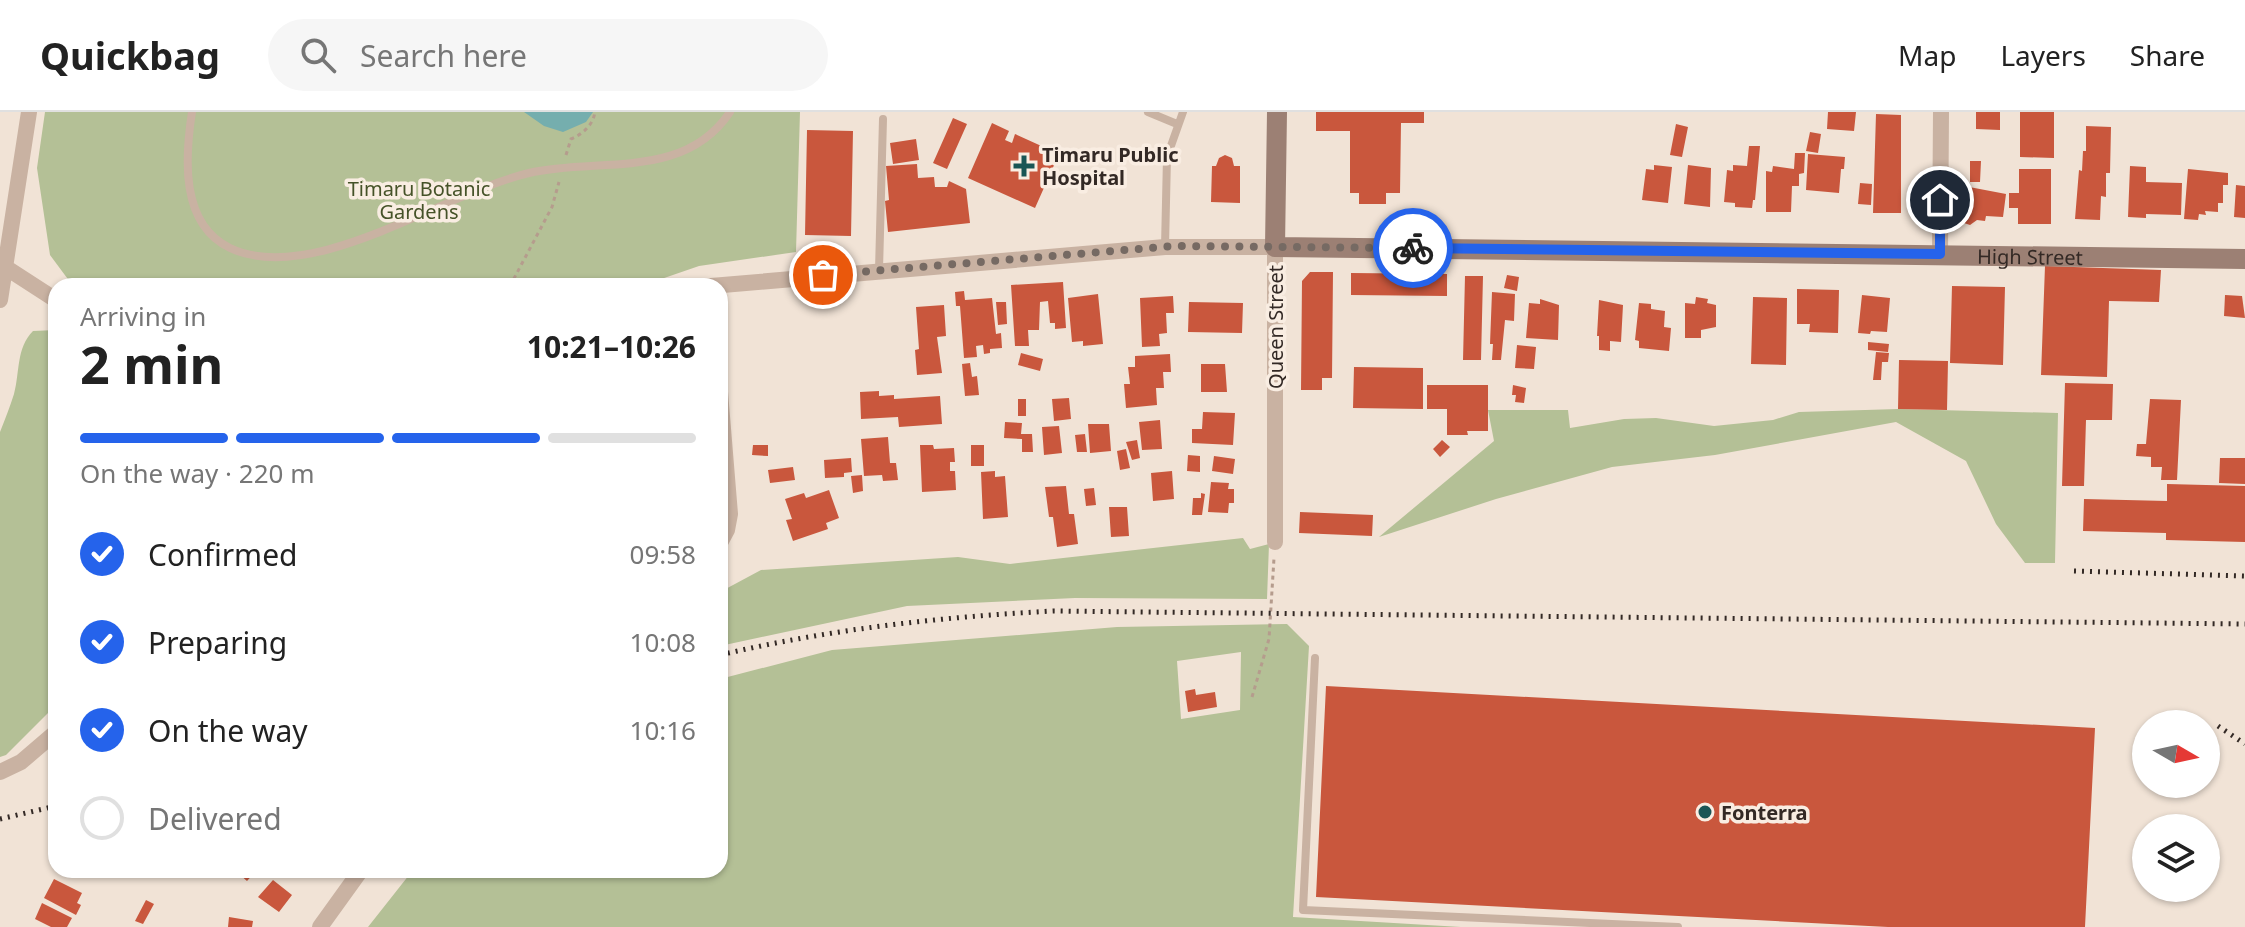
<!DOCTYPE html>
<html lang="en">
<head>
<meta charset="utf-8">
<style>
  body { margin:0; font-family:"Noto Sans",sans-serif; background:#f6f6f6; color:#222; height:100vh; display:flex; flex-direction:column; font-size:30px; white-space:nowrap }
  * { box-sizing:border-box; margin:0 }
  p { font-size:26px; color:#767676 }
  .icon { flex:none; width:44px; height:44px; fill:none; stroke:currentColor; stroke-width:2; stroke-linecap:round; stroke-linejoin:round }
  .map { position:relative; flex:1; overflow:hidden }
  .sheet { position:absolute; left:48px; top:166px; width:680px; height:600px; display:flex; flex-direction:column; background:#fff; border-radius:24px; box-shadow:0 2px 6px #0004 }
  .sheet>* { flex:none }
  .needle { width:52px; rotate:99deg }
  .tools { position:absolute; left:2132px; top:598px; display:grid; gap:16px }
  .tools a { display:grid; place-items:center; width:88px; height:88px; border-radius:50%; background:#fff; box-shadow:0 2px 6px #0004; font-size:40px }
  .pin { position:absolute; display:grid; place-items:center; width:68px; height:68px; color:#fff; margin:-34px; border:4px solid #fff; border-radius:50%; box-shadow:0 2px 8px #0007 }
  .courier { position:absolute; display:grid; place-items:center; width:80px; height:80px; margin:-40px; border:6px solid #2563eb; border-radius:50%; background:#fff; color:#222; box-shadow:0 2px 10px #0007 }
  .summary em { font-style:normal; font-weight:700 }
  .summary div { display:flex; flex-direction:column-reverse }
  .summary { display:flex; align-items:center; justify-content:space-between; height:136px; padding:0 32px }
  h1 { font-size:52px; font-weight:700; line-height:60px }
  .bar { display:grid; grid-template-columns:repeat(4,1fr); gap:12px 8px; align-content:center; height:96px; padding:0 32px }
  .bar i { height:10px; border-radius:6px; background:#e0e0e0 }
  .bar .selected { background:#2563eb }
  .bar p { grid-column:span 4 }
  ol { padding:0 32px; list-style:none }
  li { display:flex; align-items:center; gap:24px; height:88px }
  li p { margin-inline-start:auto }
  li .icon { padding:8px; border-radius:50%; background:#2563eb; color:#fff; stroke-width:4 }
  li:last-child { color:#767676 }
  li i { width:44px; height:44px; border:4px solid #e0e0e0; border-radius:50% }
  header { display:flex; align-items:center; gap:48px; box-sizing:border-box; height:112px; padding:0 40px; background:#fff; border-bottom:2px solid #e0e0e0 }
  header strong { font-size:38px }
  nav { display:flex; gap:44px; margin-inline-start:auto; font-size:28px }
  .search { width:560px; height:72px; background:#f6f6f6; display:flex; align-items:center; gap:20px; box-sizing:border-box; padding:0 28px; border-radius:44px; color:#767676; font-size:30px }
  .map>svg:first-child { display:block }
</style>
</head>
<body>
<header>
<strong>Quickbag</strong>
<div class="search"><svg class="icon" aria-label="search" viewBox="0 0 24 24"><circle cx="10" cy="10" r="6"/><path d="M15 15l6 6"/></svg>Search here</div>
<nav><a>Map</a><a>Layers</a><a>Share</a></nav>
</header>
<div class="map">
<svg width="2245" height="815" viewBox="0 0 2245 815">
  <rect width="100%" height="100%" fill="#f1e3d6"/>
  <!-- green -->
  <path fill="#b4c096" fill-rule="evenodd" d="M45,0H800L796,140L699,154L641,174H73L50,143L37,56Z
    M56,218V593L6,643L0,645V320C5,307 10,295 14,282C20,260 16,236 33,219Z
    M1898,297L2058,301L2055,451H2025L1996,412L1966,349L1896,310L1715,343L1612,355L1496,387L1379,425L1494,329L1488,298H1568L1570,316L1624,307L1656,306L1714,314L1773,308L1799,300Z
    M1243,426L1250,437L1269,432L1267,487L1075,486L907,494L720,534V480L761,458L958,445L1010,452Z
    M1287,512L1309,534L1293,805L1461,815H368L413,758H720V567L832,538L1117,515ZM1241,540L1240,598L1181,607L1177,549Z"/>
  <!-- water -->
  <path fill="#75aeae" d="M524,0H593L586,10L563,20L544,14Z"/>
  <!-- building -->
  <path fill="#c9573d" d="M1316,0H1424V11H1401L1400,81H1386V92H1359V81H1350V19H1316Z
    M1828,0H1856L1854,19L1827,17Z
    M1976,0H2000V18L1976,17Z
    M2020,0H2054V46L2020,45Z
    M1876,2L1901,3V101H1873Z
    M953,6L967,12L947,57L933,51Z
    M992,11L1009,19L1005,28L1012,31L1015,22L1059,42L1035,96L968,66Z
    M1676,12L1688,15L1682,45L1670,43Z
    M2086,14L2111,15L2110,61H2106V85L2101,84L2100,108L2075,107L2079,58L2082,59L2083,39H2086Z
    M807,18L853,19L851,124L805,123Z
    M1810,20L1821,22L1818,41L1806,39Z
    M916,27L919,48L893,52L890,31Z
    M1749,34H1760L1755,88H1753L1752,96L1735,95V91L1724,90L1727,58L1733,59V53L1747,54Z
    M1795,41H1805L1804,61L1799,62V74H1792L1791,100H1766V59L1772,60L1773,54L1794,57Z
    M1808,42L1845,45L1844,57H1841L1839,81L1806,78Z
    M1225,43L1232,46L1234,54H1240V91L1211,90L1212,54H1216L1219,46Z
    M1970,49H1981L1980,70H1970Z
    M917,52L918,66L934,65L935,75H947L949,69L966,77L970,111L888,120L885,89L889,88L886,54Z
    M1654,53L1672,55L1668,91L1642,88L1646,57L1654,58Z
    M1688,53L1711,56L1710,95L1684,92Z
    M2130,54L2146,55V70L2182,71L2181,103L2146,102V106L2128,105Z
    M2019,57H2051V112H2018V96H2009V81H2019Z
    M2188,57L2228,61V73H2223V91H2218V100L2205,99L2206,103L2199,102L2198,108L2184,107Z
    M1860,71L1872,72L1871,93L1858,92Z
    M2236,73L2245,74V106L2234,105Z
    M1964,74L2006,82L2003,105L1986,104L1985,109L1977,108L1970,113L1964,111L1962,108Z
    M2045,154L2161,158L2159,190L2109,189L2107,265L2041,263Z
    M1310,160H1333L1332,266H1322V278H1301L1302,169Z
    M1351,161L1447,162V184L1351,183Z
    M1507,163L1519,165L1517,179L1504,176Z
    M1465,164H1483L1481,248H1463Z
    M1063,170L1066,216L1055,217V211H1050L1048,189L1040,190L1039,218H1028L1029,234H1015L1011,173Z
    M1952,174L2005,175L2003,253L1950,251Z
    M1797,177L1839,178L1838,221L1809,220L1810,212H1797Z
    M964,179L965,188L992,186L996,222L1001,221L1002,236L990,237V241L984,242L983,233L976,234L977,245L964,246L960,194H956L955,180Z
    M1492,180L1515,182L1514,209L1505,208L1501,248H1492L1493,232H1490Z
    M1098,182L1103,232L1083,234V229L1072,230L1068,186Z
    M1862,183L1890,186L1887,220L1871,219L1870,222L1858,221Z
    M2225,183L2242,184L2245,206L2224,204Z
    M1173,184L1174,201H1166L1167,221L1159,222L1160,234L1142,235L1140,186Z
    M1696,185L1708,187L1707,191L1716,193V215L1701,218V226H1685V191L1695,192Z
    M1753,185L1787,186L1786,253L1751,252Z
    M1540,187L1559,193L1558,228L1526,226L1529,191L1540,192Z
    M1599,188L1623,193L1621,230L1610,229V239L1599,238V224H1597Z
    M996,190H1006L1007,212L998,213Z
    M1189,190L1243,191L1242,221L1188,220Z
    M1639,191L1651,192V197L1665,199L1664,215L1671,216L1669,239L1639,236V229L1635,228Z
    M944,193L946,224L937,225L942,261L917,263L915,238L919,237L916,195Z
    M1868,230L1889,232L1888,240L1868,238Z
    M1517,233L1536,235L1534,257L1515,256Z
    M1876,240L1889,241L1888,250H1882L1881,268H1873Z
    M1021,241L1043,247L1040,259L1018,253Z
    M1170,242L1171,260H1163L1164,276H1156L1157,293L1126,296L1124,272H1130L1128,255H1135V244Z
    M1899,248L1948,249L1947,298L1898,297Z
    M970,251L972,265L977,264L979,283L965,284L962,252Z
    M1201,252H1225L1227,280H1201Z
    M1354,255L1423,256V297L1353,296Z
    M2065,271L2113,272L2112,308H2086L2084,374H2062Z
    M1427,273H1488V319H1467L1468,323H1447V297H1427Z
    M1513,273L1526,276L1524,291L1515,290L1516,283H1512Z
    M879,279V284L894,283V287L940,284L942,312L899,315L898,305L861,307L860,280Z
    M1069,286L1071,307L1054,309L1052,287Z
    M1018,287H1026V304H1018Z
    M2150,287L2181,288L2177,368H2161L2162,355H2151V345L2136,344L2137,332H2146Z
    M1203,300L1235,301L1233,333L1192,331V317H1202Z
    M1160,308L1162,337L1142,338L1139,310Z
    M1005,310L1022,311L1021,322H1032L1033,340H1022V327L1004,326Z
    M1088,312H1109L1111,339L1090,341Z
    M1059,314L1062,341L1044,343L1042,315Z
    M1085,322L1087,340H1077L1075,323Z
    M888,325L890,351H896L898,368L883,369L882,363L864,364L861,327Z
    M1137,328L1140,346L1132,348L1126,330Z
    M1442,328L1450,335L1440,345L1433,337Z
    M753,333H768V344L752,343Z
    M920,333H933L934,337L954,336L955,350H950V359H955L956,378L922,380Z
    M971,333H984V354H971Z
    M1126,337L1130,356L1120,358L1117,339Z
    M1188,343L1200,344V360L1187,359Z
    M1214,344L1235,347L1233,362L1212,359Z
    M851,346L852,360L844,361V365L825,366L824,348Z
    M2220,346H2245V372L2219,371Z
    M793,355L795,368L770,371L768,358Z
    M995,359V365L1005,364L1008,405L983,407L981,360Z
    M1172,359L1174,387L1153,389L1151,361Z
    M862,363L863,379L853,381L851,364Z
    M1211,370L1229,371L1228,377H1234V391H1229L1228,401L1208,400Z
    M2167,372L2245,374V430L2166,428V421L2083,419L2084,387L2167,389Z
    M1066,374L1069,402H1074L1078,432L1057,435L1053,405H1049L1045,375Z
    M1094,376L1096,393L1086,394L1084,377Z
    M829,378L839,406L826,411L828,417L793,429L786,408L792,407L785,387L804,381L806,386Z
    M1201,381L1205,382L1202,403H1192L1193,386H1201Z
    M1109,395H1127L1129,424L1111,425Z
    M1300,400L1373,403L1372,424L1299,421Z
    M1326,574L2095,616L2085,815H1888L1316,785Z
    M1195,577L1196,583L1215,580L1217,595L1188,600L1185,579Z
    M242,758H257L247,769L239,762Z
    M54,767L82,781L77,791L81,793L76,803L44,786Z
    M273,768L292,783L279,800L258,785Z
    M146,788L154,792L143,812L135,809Z
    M42,791L72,806L67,815H51L35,807Z
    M229,805L253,809L252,815H228Z"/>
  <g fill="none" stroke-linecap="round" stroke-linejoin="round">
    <!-- path -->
    <path stroke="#b59c8d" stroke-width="3" stroke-dasharray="4 4" stroke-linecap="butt" d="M566,43L571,27C583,22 593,13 595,0
      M510,174L552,95L559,70
      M1252,585L1269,527L1274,446"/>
    <!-- lane -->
    <path stroke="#c9b2a2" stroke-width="8" d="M192,0C185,45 180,112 230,136C312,175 446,80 529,61C598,45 684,69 730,0
      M1148,0L1177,12
      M1165,135L1167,45L1183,0
      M879,158L883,7
      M1315,546L1303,798L1678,815"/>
    <!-- street -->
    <path stroke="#c9b2a2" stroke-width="16" d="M1940,142L1941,0
      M5,155L56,188
      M711,174L1165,135H1275V430
      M0,188L29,0
      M720,280L730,402L727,418L720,431
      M0,660L21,650L56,620
      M320,815L361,758"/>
    <!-- secondary -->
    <path stroke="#9c8074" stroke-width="20" id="s1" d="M1277,0L1275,135L2245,147"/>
    <!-- rail -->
    <path stroke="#332925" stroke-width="5" stroke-dasharray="2 6" stroke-linecap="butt" d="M2074,459L2245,464
      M720,543C830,517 941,505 1053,499L2245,512
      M2218,614L2245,632
      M0,707L56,694"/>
  </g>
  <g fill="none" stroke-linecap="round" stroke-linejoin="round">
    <!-- done -->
    <path stroke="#766a63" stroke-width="8" stroke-dasharray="0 14.4" d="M823,163L1174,134L1413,136"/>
    <!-- route -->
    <path stroke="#2563eb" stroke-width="10" d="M1413,136L1940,142V88"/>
  </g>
  <!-- markers -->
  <g fill="#1a5555" stroke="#f9ede2" stroke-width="3">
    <path d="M1020 42h8v8h8v8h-8v8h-8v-8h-8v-8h8z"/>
    <circle cx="1705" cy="700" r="8"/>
  </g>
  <g text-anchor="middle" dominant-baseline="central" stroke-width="7" stroke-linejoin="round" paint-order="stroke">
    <!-- poi labels -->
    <g font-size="20" font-weight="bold" fill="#332925" stroke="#f9ede2" text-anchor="start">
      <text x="1042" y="42">Timaru Public<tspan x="1042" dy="23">Hospital</tspan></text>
      <text x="1721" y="700">Fonterra</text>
    </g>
    <!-- park labels -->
    <g font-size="20" fill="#455228" stroke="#f9ede2">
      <text x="419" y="76">Timaru Botanic<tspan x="419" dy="23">Gardens</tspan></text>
    </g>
    <!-- street labels -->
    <g font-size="20" fill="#332925" stroke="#f9ede2">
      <text stroke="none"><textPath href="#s1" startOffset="890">High Street</textPath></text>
      <text transform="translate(1275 215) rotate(-90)">Queen Street</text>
    </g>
  </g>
</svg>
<div class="tools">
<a><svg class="needle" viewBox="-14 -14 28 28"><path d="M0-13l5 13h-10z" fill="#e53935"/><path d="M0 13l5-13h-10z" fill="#767676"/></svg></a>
<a><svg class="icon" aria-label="layers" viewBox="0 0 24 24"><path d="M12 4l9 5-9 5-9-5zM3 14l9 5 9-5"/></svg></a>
</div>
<div class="pin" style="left:823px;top:163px;background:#ea580c"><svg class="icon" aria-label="bag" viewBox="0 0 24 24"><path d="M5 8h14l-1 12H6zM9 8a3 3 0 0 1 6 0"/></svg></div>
<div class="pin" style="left:1940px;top:88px;background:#1f2937"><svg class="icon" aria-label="home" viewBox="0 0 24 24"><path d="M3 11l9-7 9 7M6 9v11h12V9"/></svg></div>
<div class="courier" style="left:1413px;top:136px"><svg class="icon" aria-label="bike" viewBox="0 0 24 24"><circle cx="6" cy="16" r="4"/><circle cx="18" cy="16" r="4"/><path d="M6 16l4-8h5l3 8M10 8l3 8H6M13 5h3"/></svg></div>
<section class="sheet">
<div class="summary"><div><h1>2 min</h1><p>Arriving in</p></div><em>10:21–10:26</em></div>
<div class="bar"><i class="selected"></i><i class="selected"></i><i class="selected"></i><i></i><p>On the way · 220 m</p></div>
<ol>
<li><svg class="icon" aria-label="check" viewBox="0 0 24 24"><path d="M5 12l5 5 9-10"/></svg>Confirmed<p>09:58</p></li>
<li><svg class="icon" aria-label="check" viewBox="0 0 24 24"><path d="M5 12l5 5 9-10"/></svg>Preparing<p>10:08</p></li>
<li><svg class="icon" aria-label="check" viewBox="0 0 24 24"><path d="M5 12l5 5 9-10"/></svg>On the way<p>10:16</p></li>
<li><i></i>Delivered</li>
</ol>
</section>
</div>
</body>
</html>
